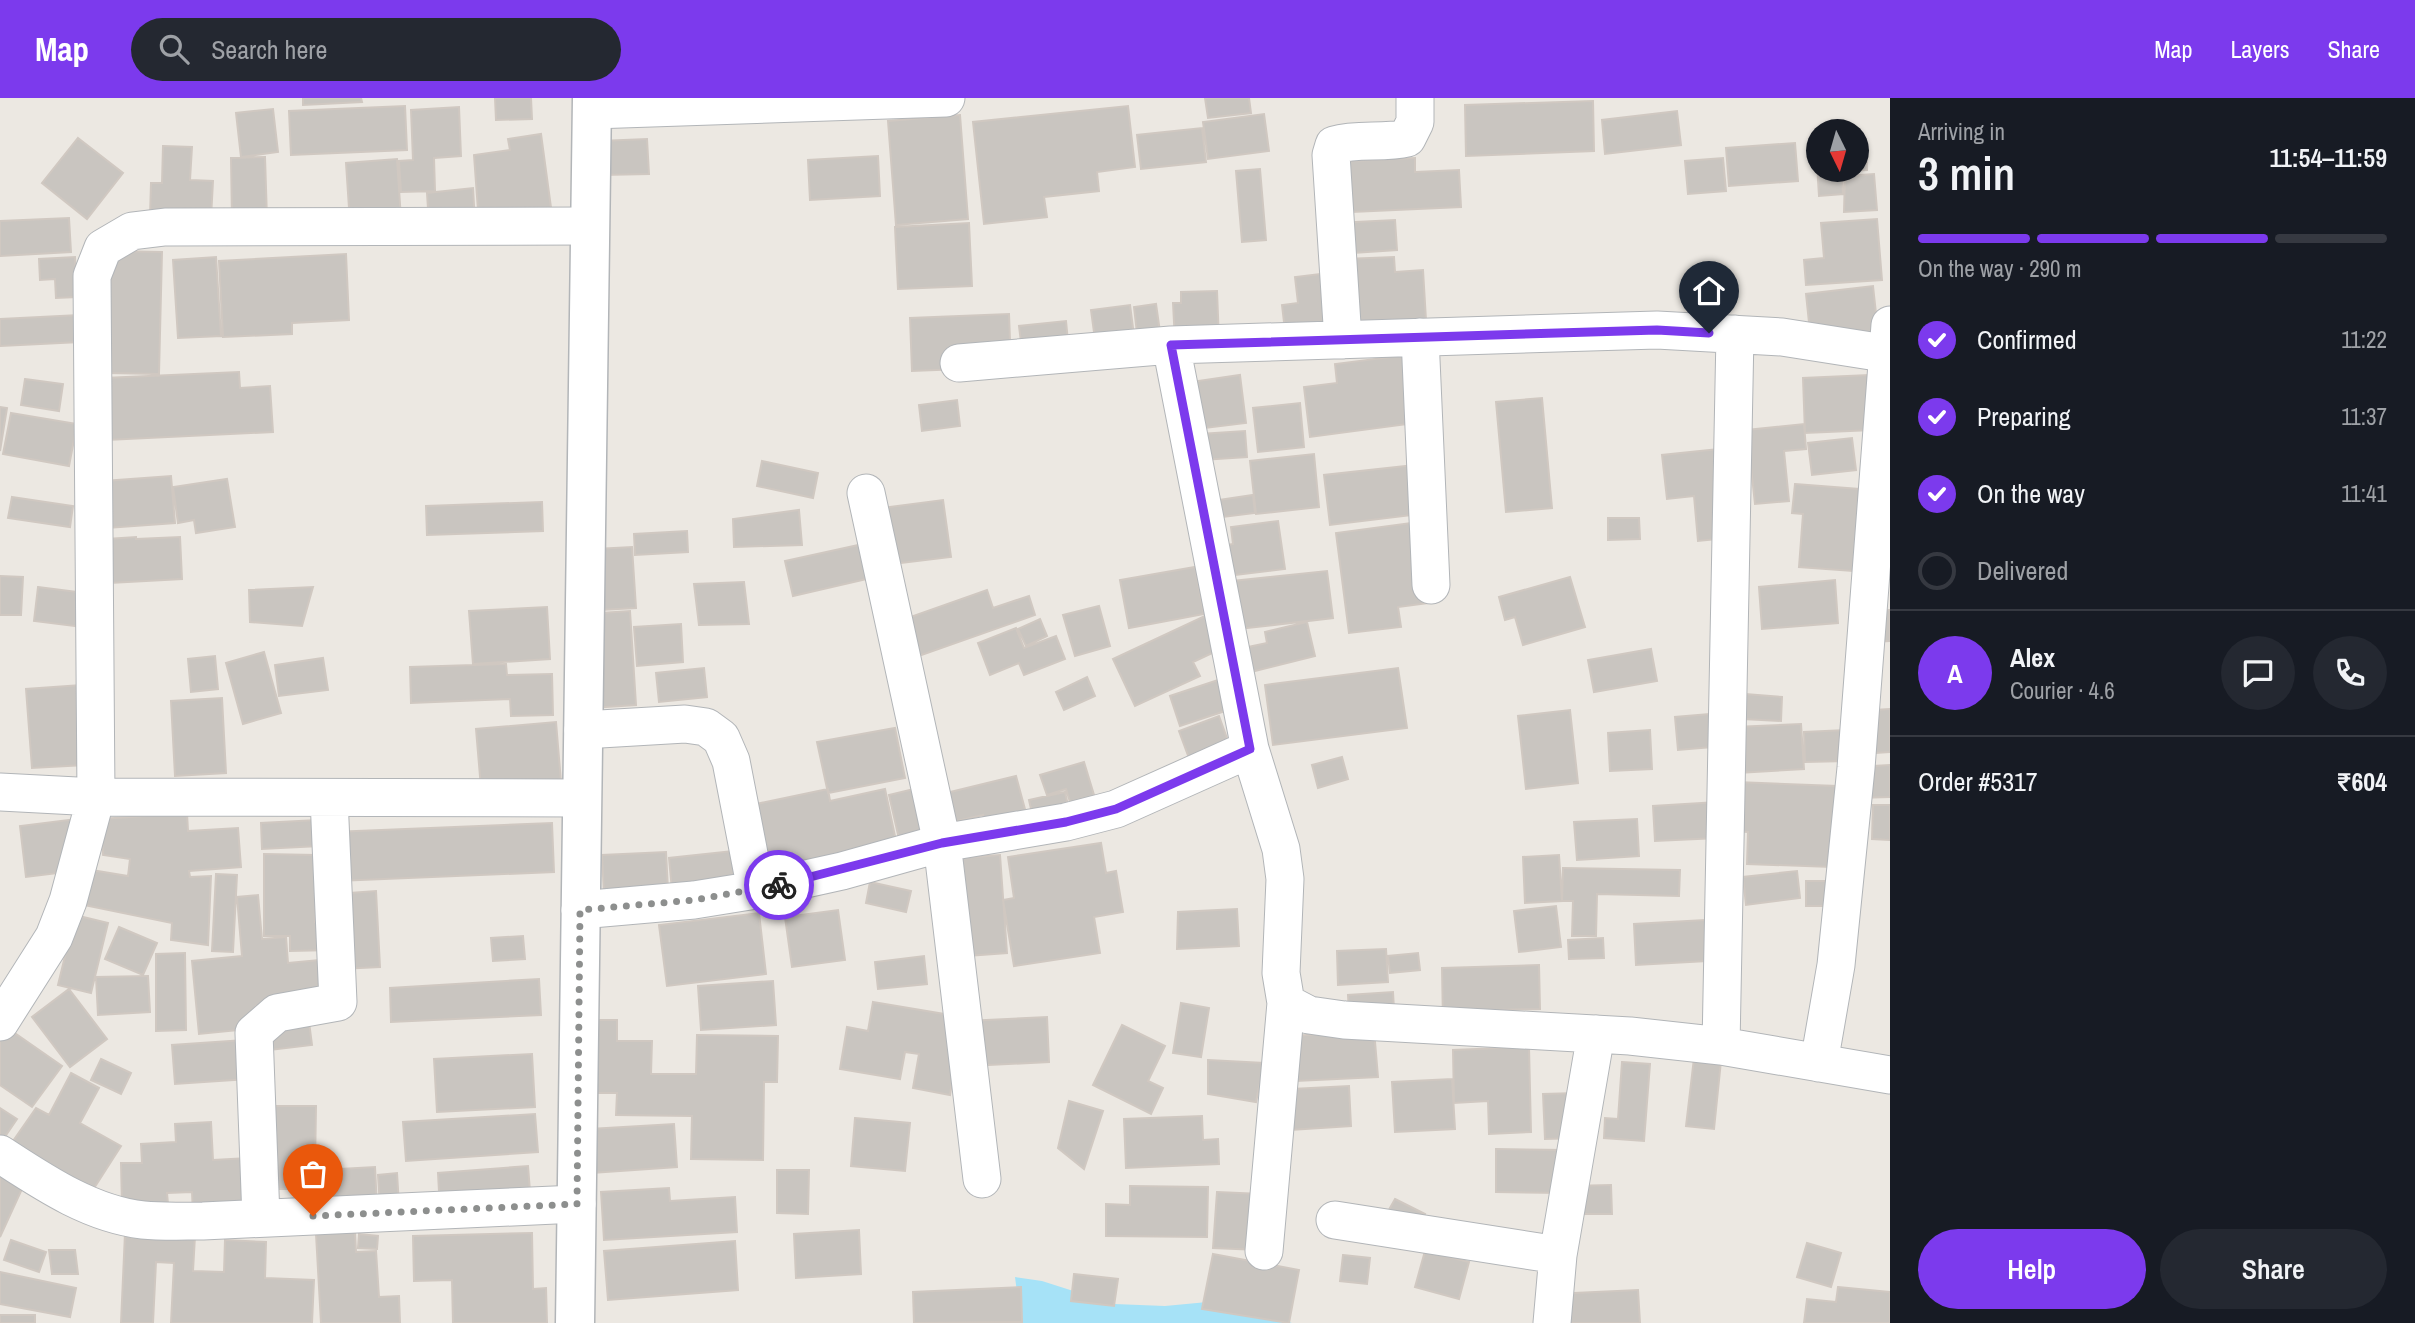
<!DOCTYPE html>
<html lang="en">
<head>
<meta charset="utf-8">
<style>
  body { margin:0; font-family:"Archivo Narrow",sans-serif; background:#242831; color:#f1f3f6; height:100vh; display:flex; flex-direction:column; font-size:26px; white-space:nowrap }
  * { box-sizing:border-box; margin:0 }
  p { font-size:23px; color:#9ea1a6 }
  .icon { flex:none; width:38px; height:38px; fill:none; stroke:currentColor; stroke-width:2; stroke-linecap:round; stroke-linejoin:round }
  .map { position:relative; flex:1; overflow:hidden }
  .panel { display:flex; flex-direction:column; background:#171b24; width:525px }
  .panel>* { flex:none }
  .needle { width:46px; rotate:175deg }
  .fabs { position:absolute; left:1806px; top:21px; display:grid; gap:14px }
  .fabs a { display:grid; place-items:center; width:63px; height:63px; border-radius:50%; background:#171b24; box-shadow:0 2px 5px #0004; font-size:35px }
  .pin { position:absolute; display:grid; place-items:center; width:60px; height:60px; color:#fff; margin:-72px -30px; border-radius:50% 50% 50% 0; rotate:-45deg; box-shadow:0 0 7px #0007 }
  .pin .icon { rotate:45deg }
  .courier { position:absolute; display:grid; place-items:center; width:70px; height:70px; margin:-35px; border:5px solid #7c3aed; border-radius:50%; background:#fff; color:#222; box-shadow:0 2px 9px #0007 }
  .summary em { font-style:normal; font-weight:600 }
  .summary div { display:flex; flex-direction:column-reverse }
  .summary { display:flex; align-items:center; justify-content:space-between; height:119px; padding:0 28px }
  h1 { font-size:46px; font-weight:600; line-height:52px }
  .bar { display:grid; grid-template-columns:repeat(4,1fr); gap:10px 7px; align-content:center; height:84px; padding:0 28px }
  .bar i { height:9px; border-radius:5px; background:#363941 }
  .bar .active { background:#7c3aed }
  .bar p { grid-column:span 4 }
  .line { display:flex; align-items:center; gap:18px; padding:0 28px; border-top:2px solid #363941 }
  .line div { flex:1 }
  .round { display:grid; place-items:center; flex:none; width:74px; height:74px; border-radius:37px; background:#242831 }
  ol { padding:0 28px; list-style:none }
  li { display:flex; align-items:center; gap:21px; height:77px }
  li p { margin-inline-start:auto }
  li .icon { padding:7px; border-radius:50%; background:#7c3aed; color:#fff; stroke-width:4 }
  li:last-child { color:#9ea1a6 }
  li i { width:38px; height:38px; border:4px solid #363941; border-radius:50% }
  .action { display:flex; gap:14px; margin-top:auto; padding:14px 28px }
  .action a { flex:1; height:80px; border-radius:42px; background:#7c3aed; color:#fff; font-size:28px; font-weight:600; line-height:80px; text-align:center }
  .action a+a { background:#242831; color:#f1f3f6 }
  header { display:flex; align-items:center; gap:42px; box-sizing:border-box; height:98px; padding:0 35px; background:#7c3aed; color:#fff }
  header strong { font-size:33px }
  nav { display:flex; gap:38px; margin-inline-start:auto; font-size:24px }
  .search { width:490px; height:63px; background:#242831; display:flex; align-items:center; gap:18px; box-sizing:border-box; padding:0 24px; border-radius:38px; color:#9ea1a6; font-size:26px }
  main { display:flex; flex:1; min-height:0 }
  .map>svg:first-child { display:block }
</style>
</head>
<body>
<header>
<strong>Map</strong>
<div class="search"><svg class="icon" aria-label="search" viewBox="0 0 24 24"><circle cx="10" cy="10" r="6"/><path d="M15 15l6 6"/></svg>Search here</div>
<nav><a>Map</a><a>Layers</a><a>Share</a></nav>
</header>
<main>
<div class="map">
<svg width="1890" height="1225" viewBox="0 0 1890 1225">
  <rect width="100%" height="100%" fill="#ece8e2"/>
  <!-- water -->
  <path fill="#a6e2f7" d="M1015,1179L1042,1183L1114,1206L1165,1208L1218,1203L1292,1225H1021Z"/>
  <!-- building -->
  <path fill="#c9c5c0" stroke="#d0c8c1" stroke-width="2" d="M303,0H361L362,4L303,7Z
    M495,0H531L532,21L496,22Z
    M1205,0H1249L1251,15L1208,20Z
    M1593,3L1594,53L1466,58L1465,7Z
    M405,8L407,52L291,57L289,13Z
    M1128,8L1135,69L1097,74L1099,93L1044,99L1047,119L984,126L973,24Z
    M459,9L461,58L434,60L435,93L401,94L399,63L413,62L411,12Z
    M273,11L278,54L241,59L236,15Z
    M1677,13L1681,47L1605,56L1602,22Z
    M1264,16L1269,53L1208,61L1203,24Z
    M960,17L968,121L896,127L888,23Z
    M1202,30L1206,64L1141,71L1137,37Z
    M541,36L552,117L479,126L474,57L510,52L508,41Z
    M78,40L123,75L87,121L42,85Z
    M647,41L649,76L602,77L600,43Z
    M1795,45L1798,83L1729,88L1726,50Z
    M1857,47H1866L1867,72L1842,73L1843,96L1819,98L1816,50H1818V72H1857Z
    M163,48L192,49L190,82L213,83L211,120L150,119L151,85H162Z
    M878,58L880,98L810,102L808,62Z
    M265,59L267,121L232,122L231,60Z
    M1415,60V74L1459,72L1461,109L1330,115L1328,64Z
    M1723,60L1726,93L1688,96L1685,63Z
    M397,61L401,121L350,125L346,65Z
    M1260,71L1266,142L1242,144L1236,73Z
    M1874,76L1877,112L1844,114L1845,78Z
    M473,90L475,124L429,127L427,95Z
    M69,120L71,154L0,158V123Z
    M1877,121L1882,182L1806,187L1804,162L1824,160L1821,125Z
    M1395,122L1397,152L1338,156L1336,125Z
    M969,125L972,188L898,191L895,129Z
    M111,153L162,154L159,276L108,275Z
    M346,156L349,222L292,225V236L223,239L219,163Z
    M75,159L77,199L56,200L55,181L40,182L39,161Z
    M216,159L221,238L178,240L173,162Z
    M1394,159L1395,174L1423,172L1426,222L1349,226L1345,161Z
    M1336,174L1343,234L1286,241L1282,207L1298,205L1295,179Z
    M1873,188L1880,252L1810,234L1806,196Z
    M1217,193L1219,242L1175,243L1173,205H1181V194Z
    M1156,206L1161,241L1138,244L1134,209Z
    M1130,207L1135,245L1096,249L1091,212Z
    M99,216L100,243L0,248V221Z
    M1009,216L1011,269L912,273L910,220Z
    M1066,223L1070,264L1024,269L1019,228Z
    M1414,256L1423,324L1310,339L1304,289L1337,285L1335,266Z
    M239,274L240,290L270,288L273,334L107,342L104,280Z
    M1240,277L1246,325L1197,331L1191,284Z
    M1869,277L1872,332L1805,335L1803,280Z
    M25,281L63,286L59,313L21,307Z
    M1542,300L1552,410L1506,414L1496,304Z
    M957,302L960,328L922,333L919,307Z
    M1300,305L1304,349L1258,354L1253,310Z
    M0,309L7,310L0,353Z
    M11,315L77,326L69,368L3,356Z
    M1804,326L1806,351L1784,353L1789,403L1755,406L1747,332Z
    M1245,333L1247,359L1202,362L1200,336Z
    M1852,340L1856,372L1812,377L1808,345Z
    M1728,350L1737,439L1698,443L1694,398L1667,401L1662,357Z
    M1314,356L1319,409L1256,416L1250,363Z
    M762,363L818,375L813,400L757,388Z
    M1423,366L1429,415L1330,427L1324,377Z
    M171,378L175,425L107,430L104,383Z
    M227,381L235,429L196,435L194,422L178,425L173,389Z
    M1795,386L1872,392L1853,473L1799,469L1803,416L1792,415Z
    M1253,397L1255,415L1207,421L1205,404Z
    M12,399L73,408L70,429L8,420Z
    M943,402L951,459L893,466L866,412Z
    M542,404L543,433L427,437L426,408Z
    M799,412L802,447L734,449L733,421Z
    M1608,420H1639L1640,441L1608,442Z
    M1278,423L1285,471L1211,480L1208,450L1233,446L1231,429Z
    M1418,424L1429,505L1398,509L1401,529L1349,535L1336,435Z
    M687,433L688,454L635,457L634,436Z
    M136,439V441L180,439L182,481L110,485L107,441Z
    M863,446L871,480L793,498L785,463Z
    M632,449L636,510L600,512L596,451Z
    M1195,469L1204,516L1129,530L1120,482Z
    M1327,473L1333,520L1239,531L1233,483Z
    M0,478L23,479L21,517H0Z
    M1570,479L1585,529L1523,547L1515,519L1505,522L1499,499Z
    M1835,482L1838,525L1762,531L1759,489Z
    M744,484L749,526L699,527L694,486Z
    M38,489L86,495L82,529L34,523Z
    M313,489L302,528L250,524L249,492Z
    M987,492L993,510L1029,498L1035,517L913,560L899,523Z
    M1099,508L1110,548L1075,558L1063,517Z
    M547,509L550,561L473,566L469,513Z
    M1890,512V543L1876,544L1877,513Z
    M630,513L636,607L591,610L586,516Z
    M1209,516L1225,549L1193,564L1200,578L1135,608L1113,561Z
    M1040,521L1047,538L1026,548L1018,531Z
    M1307,524L1315,558L1235,578L1229,553L1267,545L1265,534Z
    M681,526L683,564L637,568L634,529Z
    M1016,530L1024,550L1056,538L1065,561L1024,577L1019,565L990,577L978,545Z
    M1651,551L1657,583L1594,594L1588,562Z
    M264,554L281,615L243,626L226,565Z
    M215,558L218,591L191,594L188,561Z
    M323,560L328,592L279,598L275,567Z
    M506,566L507,577L552,576L553,617L511,618L510,601L411,605L410,569Z
    M704,570L707,599L659,604L656,575Z
    M1398,570L1407,630L1273,647L1265,587Z
    M1087,579L1095,598L1064,612L1056,594Z
    M1218,582L1228,612L1180,628L1170,598Z
    M81,587L85,667L32,670L26,591Z
    M1745,596L1782,599L1781,623L1743,621Z
    M222,600L226,675L175,678L171,603Z
    M1890,611V654L1861,656L1858,613Z
    M1570,612L1578,685L1526,691L1518,618Z
    M1721,615L1724,648L1678,652L1675,619Z
    M1219,618L1233,657L1193,671L1179,633Z
    M556,624L561,684L481,690L476,631Z
    M1801,626L1804,671L1738,675L1735,629Z
    M895,630L905,680L828,695L817,644Z
    M1650,632L1652,671L1610,673L1608,635Z
    M1846,632L1847,663L1805,664L1804,634Z
    M1342,659L1348,681L1318,690L1312,667Z
    M1084,664L1098,710L1074,717L1066,691L1047,697L1040,677Z
    M1890,667V699L1857,700L1856,669Z
    M1016,678L1029,726L988,736L983,717L953,724L946,695Z
    M1736,684L1837,688L1832,769L1747,766L1748,734L1735,733Z
    M828,691L830,703L885,691L899,757L753,788L737,710Z
    M914,691L926,749L902,754L889,697Z
    M1065,694L1072,725L1036,733L1029,702Z
    M1717,704L1718,740L1655,743L1653,708Z
    M1873,707H1890V742L1872,741Z
    M187,715L188,733L238,730L241,769L189,773L190,779L211,778L208,847L171,842L172,825L84,807L91,772L128,778L130,761L103,757L101,721Z
    M76,721L83,772L26,779L20,728Z
    M1637,721L1639,758L1577,762L1574,724Z
    M317,722L319,748L262,751L261,725Z
    M552,725L554,774L337,783L333,734Z
    M1101,745L1106,775L1116,773L1123,814L1094,819L1100,855L1014,868L1003,802L1014,800L1008,759Z
    M742,752L747,795L673,803L669,760Z
    M666,754L668,792L604,796L602,757Z
    M264,756L316,757L315,824L331,825L332,852L290,853V838H264Z
    M1000,757L1007,855L954,859L947,761Z
    M1559,757L1562,803L1525,805L1523,759Z
    M1563,770L1680,772L1679,798L1597,796L1596,838H1572L1573,803H1562Z
    M1797,773L1800,800L1746,807L1743,779Z
    M216,776L237,777L233,854L212,853Z
    M1806,783H1830V808H1806Z
    M870,784L911,793L906,814L866,805Z
    M376,793L380,869L340,871L336,796Z
    M258,797L262,841L286,839L288,865L319,862L323,901L256,908L258,930L199,936L192,863L242,858L237,799Z
    M1556,808L1561,849L1519,854L1514,813Z
    M1237,811L1239,848L1177,851L1178,814Z
    M838,812L845,862L792,869L785,819Z
    M759,815L766,876L667,888L659,827Z
    M75,817L108,825L91,895L58,887Z
    M1723,821L1725,862L1636,867L1634,826Z
    M119,829L157,845L143,877L105,861Z
    M523,838L525,861L493,863L491,840Z
    M1603,840L1604,860L1569,861L1568,842Z
    M1386,851L1388,884L1338,887L1337,853Z
    M185,855L186,932L156,933V856Z
    M1418,855L1420,872L1390,875L1388,858Z
    M924,858L927,886L878,891L875,864Z
    M1539,867L1540,911L1491,912L1443,924L1442,870Z
    M148,878L150,914L98,917L96,879Z
    M539,881L541,917L391,924L390,890Z
    M773,883L776,927L701,932L698,888Z
    M69,891L107,941L70,969L32,919Z
    M1393,894L1395,929L1350,932L1348,897Z
    M873,904L950,917L959,940L950,997L913,990L919,956L905,954L900,981L840,971L847,929L868,933Z
    M1181,905L1209,910L1201,959L1173,955Z
    M1047,919L1049,964L969,968L966,923Z
    M592,922H617V943H652L651,976H696L697,937L778,938L777,984H764L763,1062L691,1061L692,1018L616,1017L617,995H586Z
    M309,924L312,947L262,953L260,931Z
    M1122,927L1165,948L1148,983L1163,990L1151,1016L1093,987Z
    M9,931L62,968L32,1009L0,987V943Z
    M1374,932L1378,979L1296,983L1294,938Z
    M244,942L248,981L175,986L172,947Z
    M1529,949L1531,1034L1489,1036L1488,1003L1454,1005L1453,952Z
    M532,956L535,1009L437,1014L434,961Z
    M1694,960L1721,963L1714,1031L1686,1028Z
    M101,961L131,975L121,996L91,982Z
    M1208,962L1264,965L1256,1004L1208,996Z
    M1622,964L1650,966L1644,1043L1604,1040L1605,1020L1618,1021Z
    M71,975L99,990L80,1025L121,1048L91,1095L11,1046L36,1010L49,1017Z
    M1452,981L1455,1031L1395,1034L1392,984Z
    M1349,988L1351,1028L1275,1033L1273,992Z
    M1577,995L1579,1040L1545,1041L1543,996Z
    M1069,1003L1103,1013L1084,1071L1058,1050Z
    M275,1008H316L315,1069H293V1091H274Z
    M0,1010L17,1021L0,1046Z
    M535,1016L538,1054L406,1063L403,1024Z
    M1202,1018L1203,1042L1218,1041L1219,1066L1126,1070L1124,1021Z
    M855,1020L910,1025L905,1073L851,1068Z
    M211,1024L213,1062L248,1060L250,1113L193,1116L192,1094L167,1095L168,1106L122,1108L121,1065H142L141,1046L176,1044L175,1026Z
    M674,1026L677,1069L592,1075L590,1031Z
    M1496,1051L1564,1052L1563,1095L1496,1094Z
    M0,1067L27,1080L0,1139Z
    M528,1068L531,1106L440,1112L438,1075Z
    M375,1069L377,1109L324,1111L322,1072Z
    M777,1072H809L808,1116L777,1115Z
    M397,1075L399,1107L380,1109L378,1077Z
    M1611,1087L1612,1116H1570V1088Z
    M1130,1088L1208,1089L1207,1139L1106,1138V1106L1130,1107Z
    M669,1090L670,1103L735,1099L737,1134L604,1142L601,1094Z
    M1217,1094L1261,1096L1259,1152L1213,1150Z
    M1395,1101L1425,1116L1413,1140L1382,1124Z
    M859,1132L861,1176L796,1180L794,1136Z
    M355,1134L356,1154L376,1153L379,1199L399,1198L400,1225H321L316,1136Z
    M125,1135L195,1138L193,1173L224,1174L225,1142L266,1144L265,1180L314,1182L312,1225H171L174,1165L156,1164L153,1225H121Z
    M532,1135L533,1191L546,1190L547,1225H453L452,1182L414,1183L413,1138Z
    M359,1136L378,1138L377,1151L358,1150Z
    M11,1142L46,1154L39,1174L4,1162Z
    M735,1143L738,1192L608,1202L604,1153Z
    M1807,1145L1841,1155L1831,1189L1797,1179Z
    M49,1152H75L78,1176H52Z
    M1425,1153L1469,1164L1459,1201L1415,1189Z
    M1213,1156L1299,1172L1289,1225L1202,1211Z
    M1343,1157L1370,1160L1367,1186L1340,1183Z
    M0,1174L76,1190L70,1219L0,1206Z
    M1074,1176L1118,1181L1114,1208L1071,1203Z
    M1021,1189L1022,1224L914,1225L913,1194Z
    M1838,1189L1890,1194V1225H1804L1807,1201L1836,1204Z
    M1638,1192L1640,1225H1554L1553,1196Z
    M0,1217H35V1225H0Z"/>
  <g fill="none" stroke-linecap="round" stroke-linejoin="round">
    <defs>
      <path id="minor" d="M592,12L946,0
        M1420,239L1431,487
        M1343,242L1331,57L1334,47C1359,40 1383,46 1407,40L1415,24V0
        M1171,247L1250,651L1281,751L1285,781L1281,875L1286,905L1309,917L1344,922L1630,938L1721,948L1890,977
        M959,265L1171,247L1657,232L1782,239L1890,256
        M866,395L942,745L982,1081
        M583,632L685,626L706,629L721,640L731,663L756,792
        M0,694L96,699L582,700
        M580,812L694,802L756,792L842,773L942,745L1066,724L1116,711L1250,651
        M0,924L54,839L68,803L96,699L92,178L103,150L132,133L165,129L590,128
        M1721,948L1735,236
        M1819,965L1836,867L1856,670L1890,227
        M0,1056C43,1084 90,1116 143,1122C162,1124 183,1123 203,1123L577,1106
        M261,1120L254,935L277,915L338,904L329,700
        M1335,1122L1558,1157
        M1264,1153L1286,905
        M1552,1225L1558,1157L1596,936"/>
      <path id="tertiary" d="M575,1225L592,0"/>
    </defs>
    <!-- minor casing -->
    <use href="#minor" stroke="#b2b5b8" stroke-width="39"/>
    <!-- tertiary casing -->
    <use href="#tertiary" stroke="#b2b5b8" stroke-width="41"/>
    <!-- minor -->
    <use href="#minor" stroke="#fff" stroke-width="37"/>
    <!-- tertiary -->
    <use href="#tertiary" stroke="#fff" stroke-width="38"/>
  </g>
  <g fill="none" stroke-linecap="round" stroke-linejoin="round">
    <!-- done -->
    <path stroke="#8d8f8e" stroke-width="7" stroke-dasharray="0 12.6" d="M313,1118L577,1106L580,812L694,802L779,787"/>
    <!-- route -->
    <path stroke="#7c3aed" stroke-width="9" d="M779,787L942,745L1066,724L1116,711L1250,651L1171,247L1657,232L1709,235"/>
  </g>
</svg>
<div class="fabs">
<a><svg class="needle" viewBox="-14 -14 28 28"><path d="M0-13l5 13h-10z" fill="#e53935"/><path d="M0 13l5-13h-10z" fill="#9ea1a6"/></svg></a>
</div>
<div class="pin" style="left:313px;top:1118px;background:#ea580c"><svg class="icon" aria-label="bag" viewBox="0 0 24 24"><path d="M5 8h14l-1 12H6zM9 8a3 3 0 0 1 6 0"/></svg></div>
<div class="pin" style="left:1709px;top:235px;background:#1f2937"><svg class="icon" aria-label="home" viewBox="0 0 24 24"><path d="M3 11l9-7 9 7M6 9v11h12V9"/></svg></div>
<div class="courier" style="left:779px;top:787px"><svg class="icon" aria-label="bike" viewBox="0 0 24 24"><circle cx="6" cy="16" r="4"/><circle cx="18" cy="16" r="4"/><path d="M6 16l4-8h5l3 8M10 8l3 8H6M13 5h3"/></svg></div>
</div>
<section class="panel">
<div class="summary"><div><h1>3 min</h1><p>Arriving in</p></div><em>11:54–11:59</em></div>
<div class="bar"><i class="active"></i><i class="active"></i><i class="active"></i><i></i><p>On the way · 290 m</p></div>
<ol>
<li><svg class="icon" aria-label="check" viewBox="0 0 24 24"><path d="M5 12l5 5 9-10"/></svg>Confirmed<p>11:22</p></li>
<li><svg class="icon" aria-label="check" viewBox="0 0 24 24"><path d="M5 12l5 5 9-10"/></svg>Preparing<p>11:37</p></li>
<li><svg class="icon" aria-label="check" viewBox="0 0 24 24"><path d="M5 12l5 5 9-10"/></svg>On the way<p>11:41</p></li>
<li><i></i>Delivered</li>
</ol>
<div class="line" style="height:126px"><b class="round" style="background:#7c3aed;color:#fff">A</b><div><b>Alex</b><p>Courier · 4.6</p></div><a class="round"><svg class="icon" aria-label="chat" viewBox="0 0 24 24"><path d="M4 5h16v11H9l-5 4z"/></svg></a><a class="round"><svg class="icon" aria-label="phone" viewBox="0 0 24 24"><path d="M5 4h4l2 5-3 2q2 4 5 5l2-3 5 2v4C11 20 4 13 5 4z"/></svg></a></div>
<div class="line" style="height:91px"><div>Order #5317</div><b>₹604</b></div>
<div class="action"><a>Help</a><a>Share</a></div>
</section>
</main>
</body>
</html>
